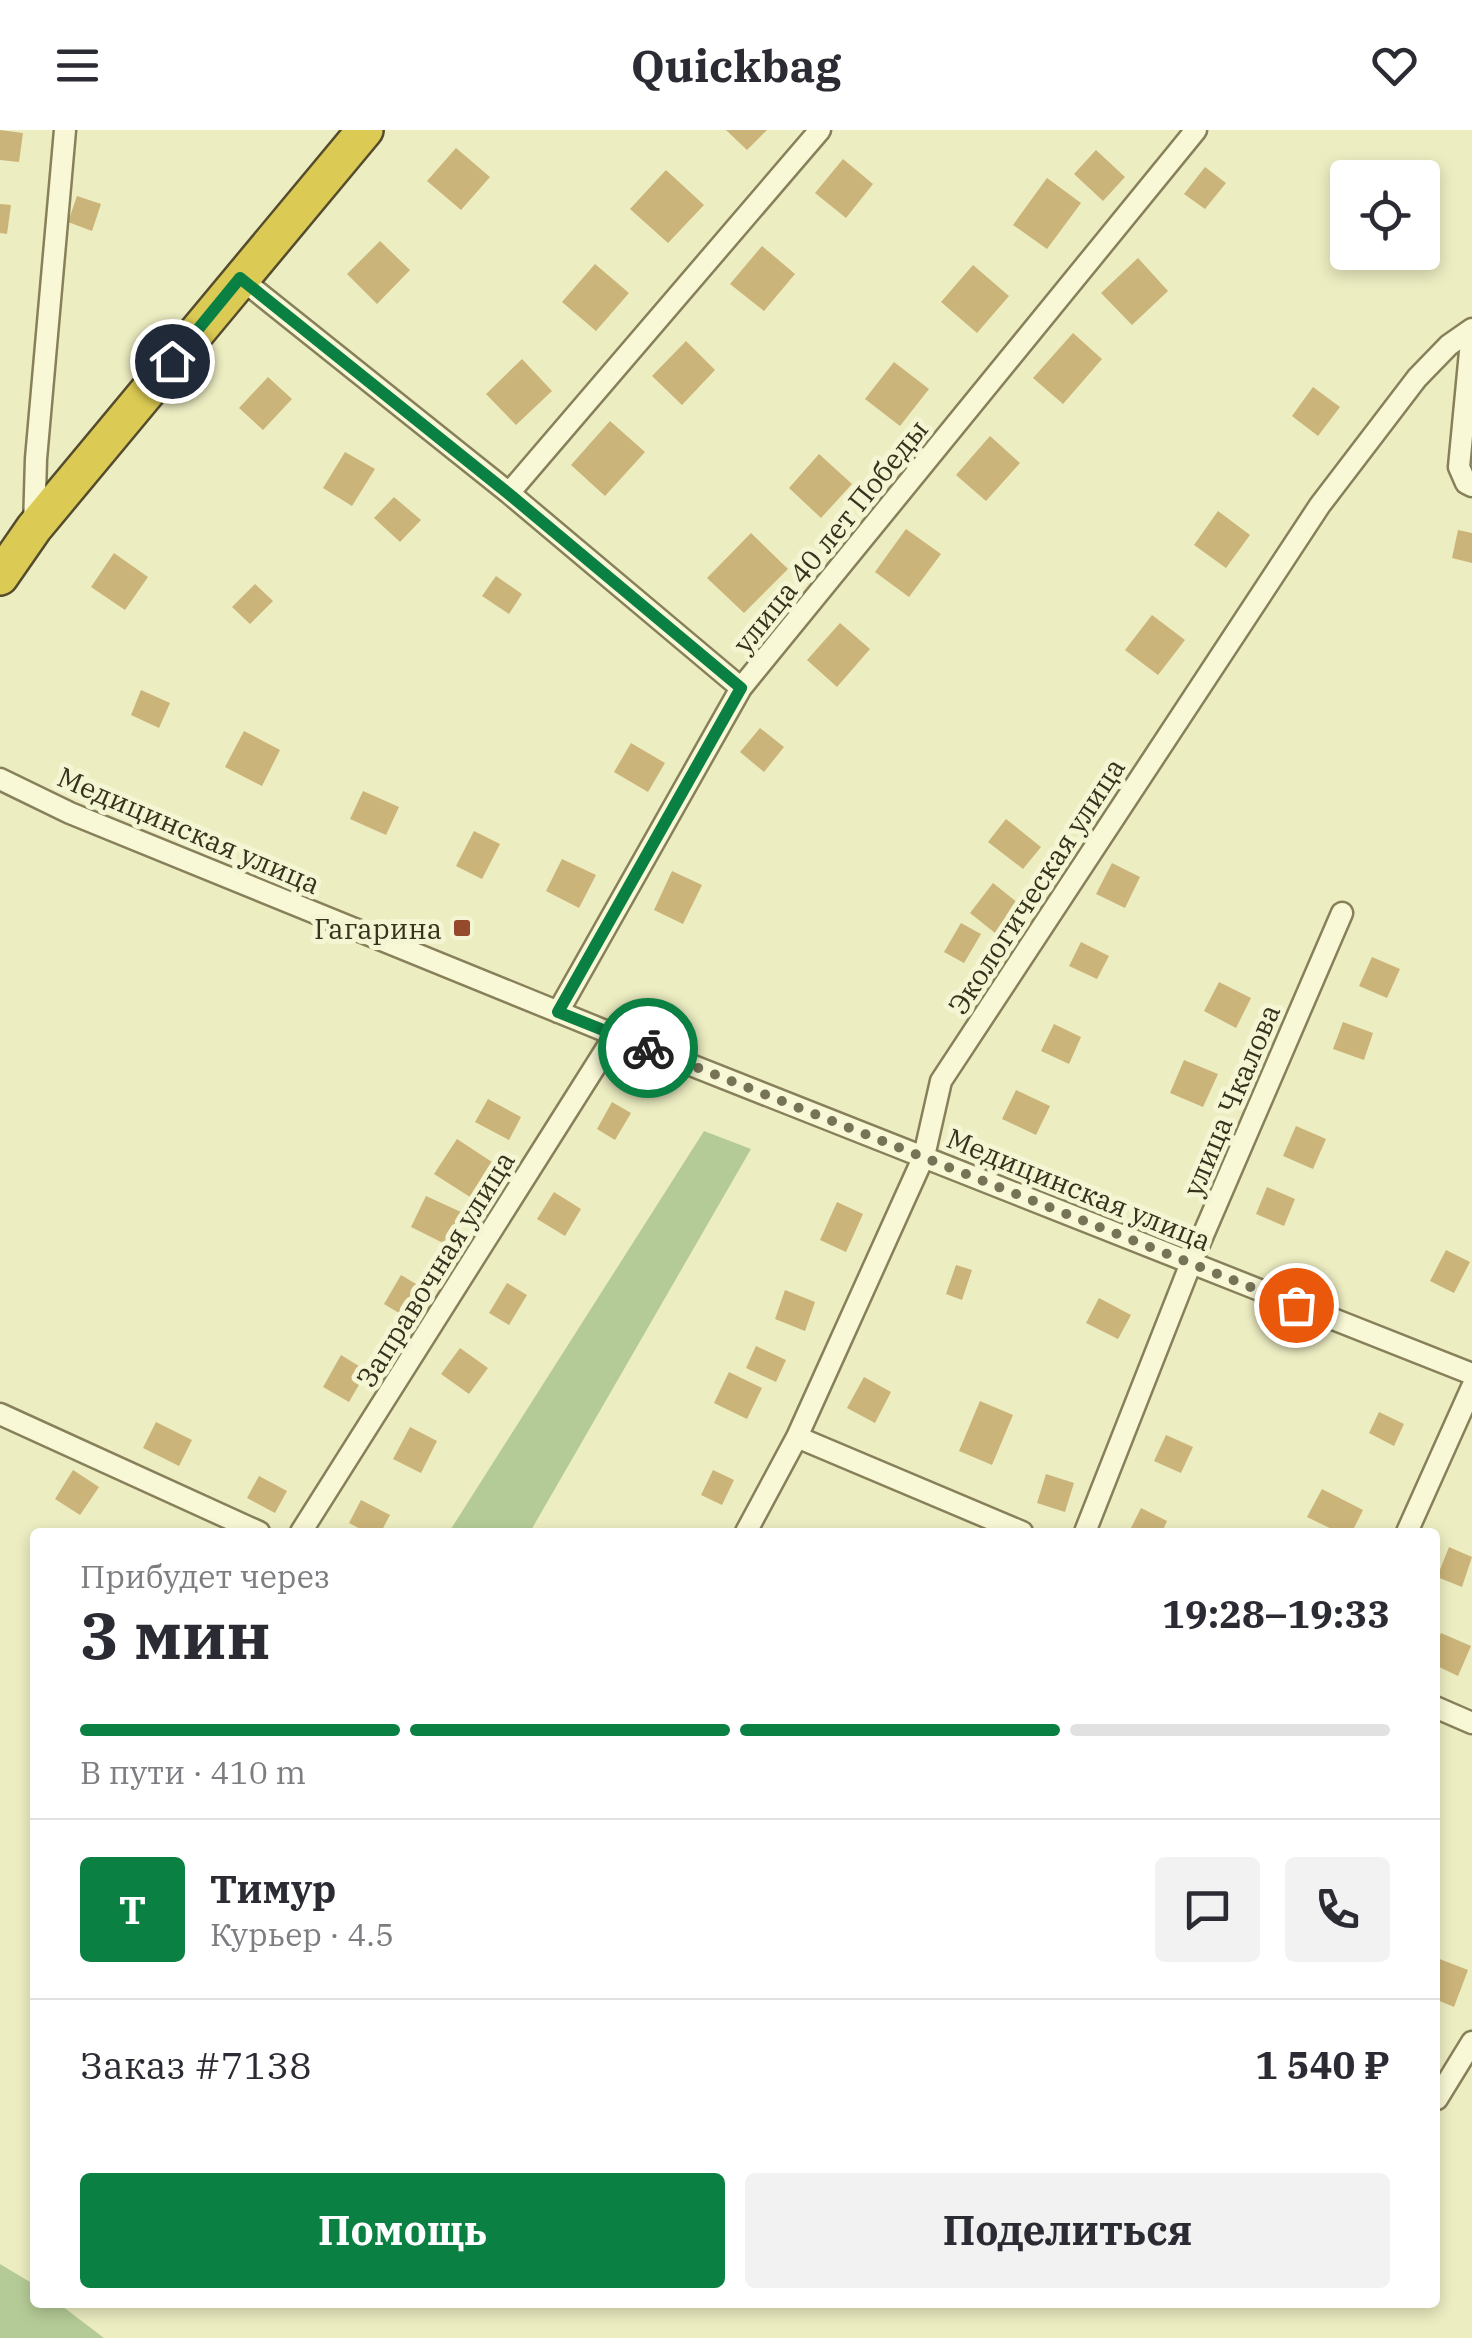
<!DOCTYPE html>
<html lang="ru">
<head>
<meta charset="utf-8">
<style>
  body { margin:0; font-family:"IBM Plex Serif",serif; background:#f2f2f3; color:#2b2b33; height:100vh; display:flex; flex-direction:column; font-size:38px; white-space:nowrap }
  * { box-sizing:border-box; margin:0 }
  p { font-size:32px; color:#7c7c81 }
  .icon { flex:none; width:55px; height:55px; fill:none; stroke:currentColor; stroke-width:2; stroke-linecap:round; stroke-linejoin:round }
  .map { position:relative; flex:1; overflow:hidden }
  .panel { position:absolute; left:30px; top:1398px; width:1410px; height:780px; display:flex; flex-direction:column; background:#fff; border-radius:10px; box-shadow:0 5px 15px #0003 }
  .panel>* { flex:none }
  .tools { position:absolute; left:1330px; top:30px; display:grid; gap:20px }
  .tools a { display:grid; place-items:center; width:110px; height:110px; border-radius:10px; background:#fff; box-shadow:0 5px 15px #0003; font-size:50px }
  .pin { position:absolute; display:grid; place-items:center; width:85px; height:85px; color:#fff; margin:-42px; border:5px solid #fff; border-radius:50%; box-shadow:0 2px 10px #0007 }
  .courier { position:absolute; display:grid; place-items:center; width:100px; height:100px; margin:-50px; border:8px solid #0b8043; border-radius:50%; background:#fff; color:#222; box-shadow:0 2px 12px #0007 }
  .head em { font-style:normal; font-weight:800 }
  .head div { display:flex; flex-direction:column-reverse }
  .head { display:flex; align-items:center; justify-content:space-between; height:170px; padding:0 50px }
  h1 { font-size:65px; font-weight:800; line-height:75px }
  .bar { display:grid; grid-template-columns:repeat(4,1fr); gap:15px 10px; align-content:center; height:120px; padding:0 50px }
  .bar i { height:12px; border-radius:8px; background:#e1e1e2 }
  .bar .on { background:#0b8043 }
  .bar p { grid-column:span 4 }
  .line { display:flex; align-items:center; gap:25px; padding:0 50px; border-top:2px solid #e1e1e2 }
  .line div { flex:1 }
  .round { display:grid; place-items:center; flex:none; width:105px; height:105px; border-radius:10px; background:#f2f2f3 }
  .cta { display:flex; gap:20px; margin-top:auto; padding:20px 50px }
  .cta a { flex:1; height:115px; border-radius:10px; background:#0b8043; color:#fff; font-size:40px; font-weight:800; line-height:115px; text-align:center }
  .cta a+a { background:#f2f2f3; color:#2b2b33 }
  header { display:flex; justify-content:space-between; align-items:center; height:130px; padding:0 50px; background:#fff; font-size:45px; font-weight:800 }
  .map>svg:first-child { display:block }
</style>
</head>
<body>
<header><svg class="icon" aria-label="menu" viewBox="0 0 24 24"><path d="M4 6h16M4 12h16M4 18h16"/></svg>Quickbag<svg class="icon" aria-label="heart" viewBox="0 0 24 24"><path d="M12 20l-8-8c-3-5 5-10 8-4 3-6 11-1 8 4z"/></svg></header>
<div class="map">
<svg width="1472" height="2208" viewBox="0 0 1472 2208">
  <rect width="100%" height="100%" fill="#ededc2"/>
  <!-- green -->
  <path fill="#b5cb97" d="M704,1001L751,1019L530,1402H449Z
    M0,2134L35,2155V2172L58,2173L104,2208H0Z"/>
  <!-- building -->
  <path fill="#cbb479" d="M0,0L23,3L19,32L0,30Z
    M726,0H767L747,20Z
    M456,18L490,47L461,80L427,51Z
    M1096,20L1125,47L1103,71L1074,44Z
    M843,29L873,54L846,88L815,63Z
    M1205,37L1226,53L1205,79L1184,64Z
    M666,40L704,75L668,113L630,79Z
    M1047,48L1081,73L1047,119L1013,95Z
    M77,66L101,74L92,101L68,92Z
    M0,74L11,75L7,104L0,103Z
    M380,111L410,140L377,174L347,144Z
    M762,116L795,144L764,181L730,154Z
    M1138,128L1168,161L1132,195L1101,163Z
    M595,134L629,163L596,201L562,172Z
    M973,135L1009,166L977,203L941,172Z
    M1073,203L1102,229L1063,274L1033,248Z
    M686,211L715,240L682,275L652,246Z
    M522,229L552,261L516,295L486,264Z
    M894,232L929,259L900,296L865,269Z
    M268,247L292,269L263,300L239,278Z
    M1313,257L1340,277L1318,306L1292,286Z
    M610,291L645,322L605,366L571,335Z
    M990,306L1020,333L986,371L956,345Z
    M345,322L375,339L352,376L323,358Z
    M819,324L852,354L821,388L789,358Z
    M394,367L421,390L400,412L374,388Z
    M1218,381L1250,405L1226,438L1194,415Z
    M906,399L941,424L909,467L875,442Z
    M1458,400L1472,403V433L1452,428Z
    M751,403L788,439L744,483L707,448Z
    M114,423L148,447L125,480L91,457Z
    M496,446L522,464L509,484L482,466Z
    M255,454L273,471L250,494L232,477Z
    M1152,485L1185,510L1158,545L1125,520Z
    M840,493L870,519L837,557L807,530Z
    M141,560L170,573L159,598L131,585Z
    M760,598L784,617L764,642L740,622Z
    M244,601L280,620L262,656L225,637Z
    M631,613L665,633L648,662L614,642Z
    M363,661L399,677L386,705L350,689Z
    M1006,689L1041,717L1023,739L988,712Z
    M474,701L500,714L482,749L456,736Z
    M562,729L596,745L579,778L546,761Z
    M1112,733L1140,747L1125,778L1096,764Z
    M672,741L702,755L683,794L654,780Z
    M993,753L1018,773L995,803L970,783Z
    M961,793L981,804L964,833L944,822Z
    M1081,812L1109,826L1097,849L1069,836Z
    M1372,827L1400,839L1387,868L1359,856Z
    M1219,852L1251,868L1236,898L1204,881Z
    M1343,892L1373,903L1364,930L1333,919Z
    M1054,894L1081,907L1069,934L1041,921Z
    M1184,930L1218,944L1203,977L1170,963Z
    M1016,960L1050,976L1036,1005L1002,989Z
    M488,969L521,987L509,1010L475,992Z
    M612,972L631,983L615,1010L597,999Z
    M1296,996L1326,1009L1313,1039L1283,1026Z
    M457,1009L492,1032L470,1067L434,1044Z
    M1267,1057L1295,1069L1284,1096L1256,1084Z
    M554,1062L581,1079L565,1106L537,1089Z
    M426,1066L461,1082L445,1114L411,1097Z
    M837,1072L863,1084L846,1122L820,1110Z
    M1446,1120L1470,1132L1454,1163L1430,1151Z
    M956,1135L972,1140L962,1170L946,1164Z
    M401,1145L421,1157L404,1186L384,1174Z
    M507,1153L527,1165L509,1195L489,1183Z
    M785,1160L815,1172L805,1201L775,1189Z
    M1099,1168L1131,1185L1118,1209L1086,1193Z
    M756,1216L786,1230L776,1252L746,1238Z
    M460,1218L488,1238L469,1264L441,1244Z
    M341,1225L367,1241L349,1272L323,1257Z
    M729,1242L762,1258L747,1289L714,1273Z
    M864,1247L891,1262L875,1293L847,1278Z
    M980,1271L1013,1285L992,1335L959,1321Z
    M1379,1282L1404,1294L1394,1316L1369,1303Z
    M156,1292L192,1310L179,1336L143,1318Z
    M410,1297L437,1311L421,1343L393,1329Z
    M1166,1305L1193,1317L1181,1343L1154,1331Z
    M73,1340L99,1357L80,1385L55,1369Z
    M713,1340L734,1350L722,1375L701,1365Z
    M1046,1344L1074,1353L1065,1382L1037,1373Z
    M259,1346L287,1361L275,1383L247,1368Z
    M1322,1359L1363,1380L1352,1402H1338L1307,1387Z
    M361,1370L390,1385L381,1402H366L349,1393Z
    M1141,1378L1167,1391L1162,1402H1129Z
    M1449,1417L1472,1427L1462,1457L1437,1447Z
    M1441,1503L1471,1516L1458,1546L1435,1535V1516Z
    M1437,1828L1468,1840L1454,1877L1435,1869Z"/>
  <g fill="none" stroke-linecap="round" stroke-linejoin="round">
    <defs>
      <path id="street" d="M240,148L509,363L741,558
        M1472,201L1459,337L1466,353L1472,356
        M509,363L820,0
        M34,397L36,329L65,0
        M0,649L70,683L615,905L1472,1244
        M558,882L741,558L1196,0
        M0,1284L259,1402
        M797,1307L1022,1402
        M301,1402L615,905
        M746,1402L797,1307L924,1026L941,951L1320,375L1417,248L1449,215L1472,199
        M1085,1402L1191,1133L1342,783
        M1407,1402L1472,1257
        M1435,1577L1472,1593
        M1437,1969L1472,1912"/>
      <path id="highway" d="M0,447L34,398L365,0"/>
    </defs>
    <!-- street casing -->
    <use href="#street" stroke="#87805a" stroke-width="25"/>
    <!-- highway casing -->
    <use href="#highway" stroke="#554c2e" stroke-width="40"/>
    <!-- street -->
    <use href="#street" stroke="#f8f8d6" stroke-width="20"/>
    <!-- highway -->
    <use href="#highway" stroke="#dbca54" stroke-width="35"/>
  </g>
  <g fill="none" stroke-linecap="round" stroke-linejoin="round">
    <!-- done -->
    <path stroke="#777357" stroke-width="10" stroke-dasharray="0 18" d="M648,918L1296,1175"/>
    <!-- route -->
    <path stroke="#0b8043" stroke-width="12" d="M172,231L240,148L509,364L741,558L558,882L648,918"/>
  </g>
  <!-- markers -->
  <rect fill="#954b2b" stroke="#f4f5d2" stroke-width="4" x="452" y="788" width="20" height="20" rx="5"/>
  <g text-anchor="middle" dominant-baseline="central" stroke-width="10" stroke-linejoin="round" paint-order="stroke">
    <!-- street labels -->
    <g font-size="28" fill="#37321e" stroke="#f4f5d2">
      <text transform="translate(830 406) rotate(-51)">улица 40 лет Победы</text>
      <text transform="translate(189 700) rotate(23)">Медицинская улица</text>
      <text transform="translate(1036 756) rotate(-57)">Экологическая улица</text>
      <text transform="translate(1231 970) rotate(-67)">улица Чкалова</text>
      <text transform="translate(1079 1059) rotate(22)">Медицинская улица</text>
      <text transform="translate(435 1139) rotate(-58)">Заправочная улица</text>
    </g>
    <!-- poi labels -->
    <g font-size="28" fill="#37321e" stroke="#f4f5d2" text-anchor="end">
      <text x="442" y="798">Гагарина</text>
    </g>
  </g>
</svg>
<div class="tools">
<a><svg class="icon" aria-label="locate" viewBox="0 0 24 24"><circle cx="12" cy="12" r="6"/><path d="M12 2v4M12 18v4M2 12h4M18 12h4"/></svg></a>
</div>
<div class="pin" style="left:1296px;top:1175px;background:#ea580c"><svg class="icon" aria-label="bag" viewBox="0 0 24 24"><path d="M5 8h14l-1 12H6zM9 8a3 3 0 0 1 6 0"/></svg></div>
<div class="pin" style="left:172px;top:231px;background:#1f2937"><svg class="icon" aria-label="home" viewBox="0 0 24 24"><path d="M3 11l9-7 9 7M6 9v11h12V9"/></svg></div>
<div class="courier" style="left:648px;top:918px"><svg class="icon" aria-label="bike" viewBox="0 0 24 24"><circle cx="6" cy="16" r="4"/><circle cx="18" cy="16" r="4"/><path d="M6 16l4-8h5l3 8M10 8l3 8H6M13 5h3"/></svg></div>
<section class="panel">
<div class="head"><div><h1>3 мин</h1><p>Прибудет через</p></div><em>19:28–19:33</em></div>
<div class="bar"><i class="on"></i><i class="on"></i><i class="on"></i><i></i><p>В пути · 410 m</p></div>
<div class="line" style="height:180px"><b class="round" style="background:#0b8043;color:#fff">Т</b><div><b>Тимур</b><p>Курьер · 4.5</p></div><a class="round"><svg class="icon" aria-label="chat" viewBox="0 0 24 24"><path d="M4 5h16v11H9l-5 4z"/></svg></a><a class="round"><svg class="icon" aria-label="phone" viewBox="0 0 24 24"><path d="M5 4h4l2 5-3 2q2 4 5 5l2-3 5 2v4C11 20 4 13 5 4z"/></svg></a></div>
<div class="line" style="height:130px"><div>Заказ #7138</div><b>1 540 ₽</b></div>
<div class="cta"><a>Помощь</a><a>Поделиться</a></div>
</section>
</div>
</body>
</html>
